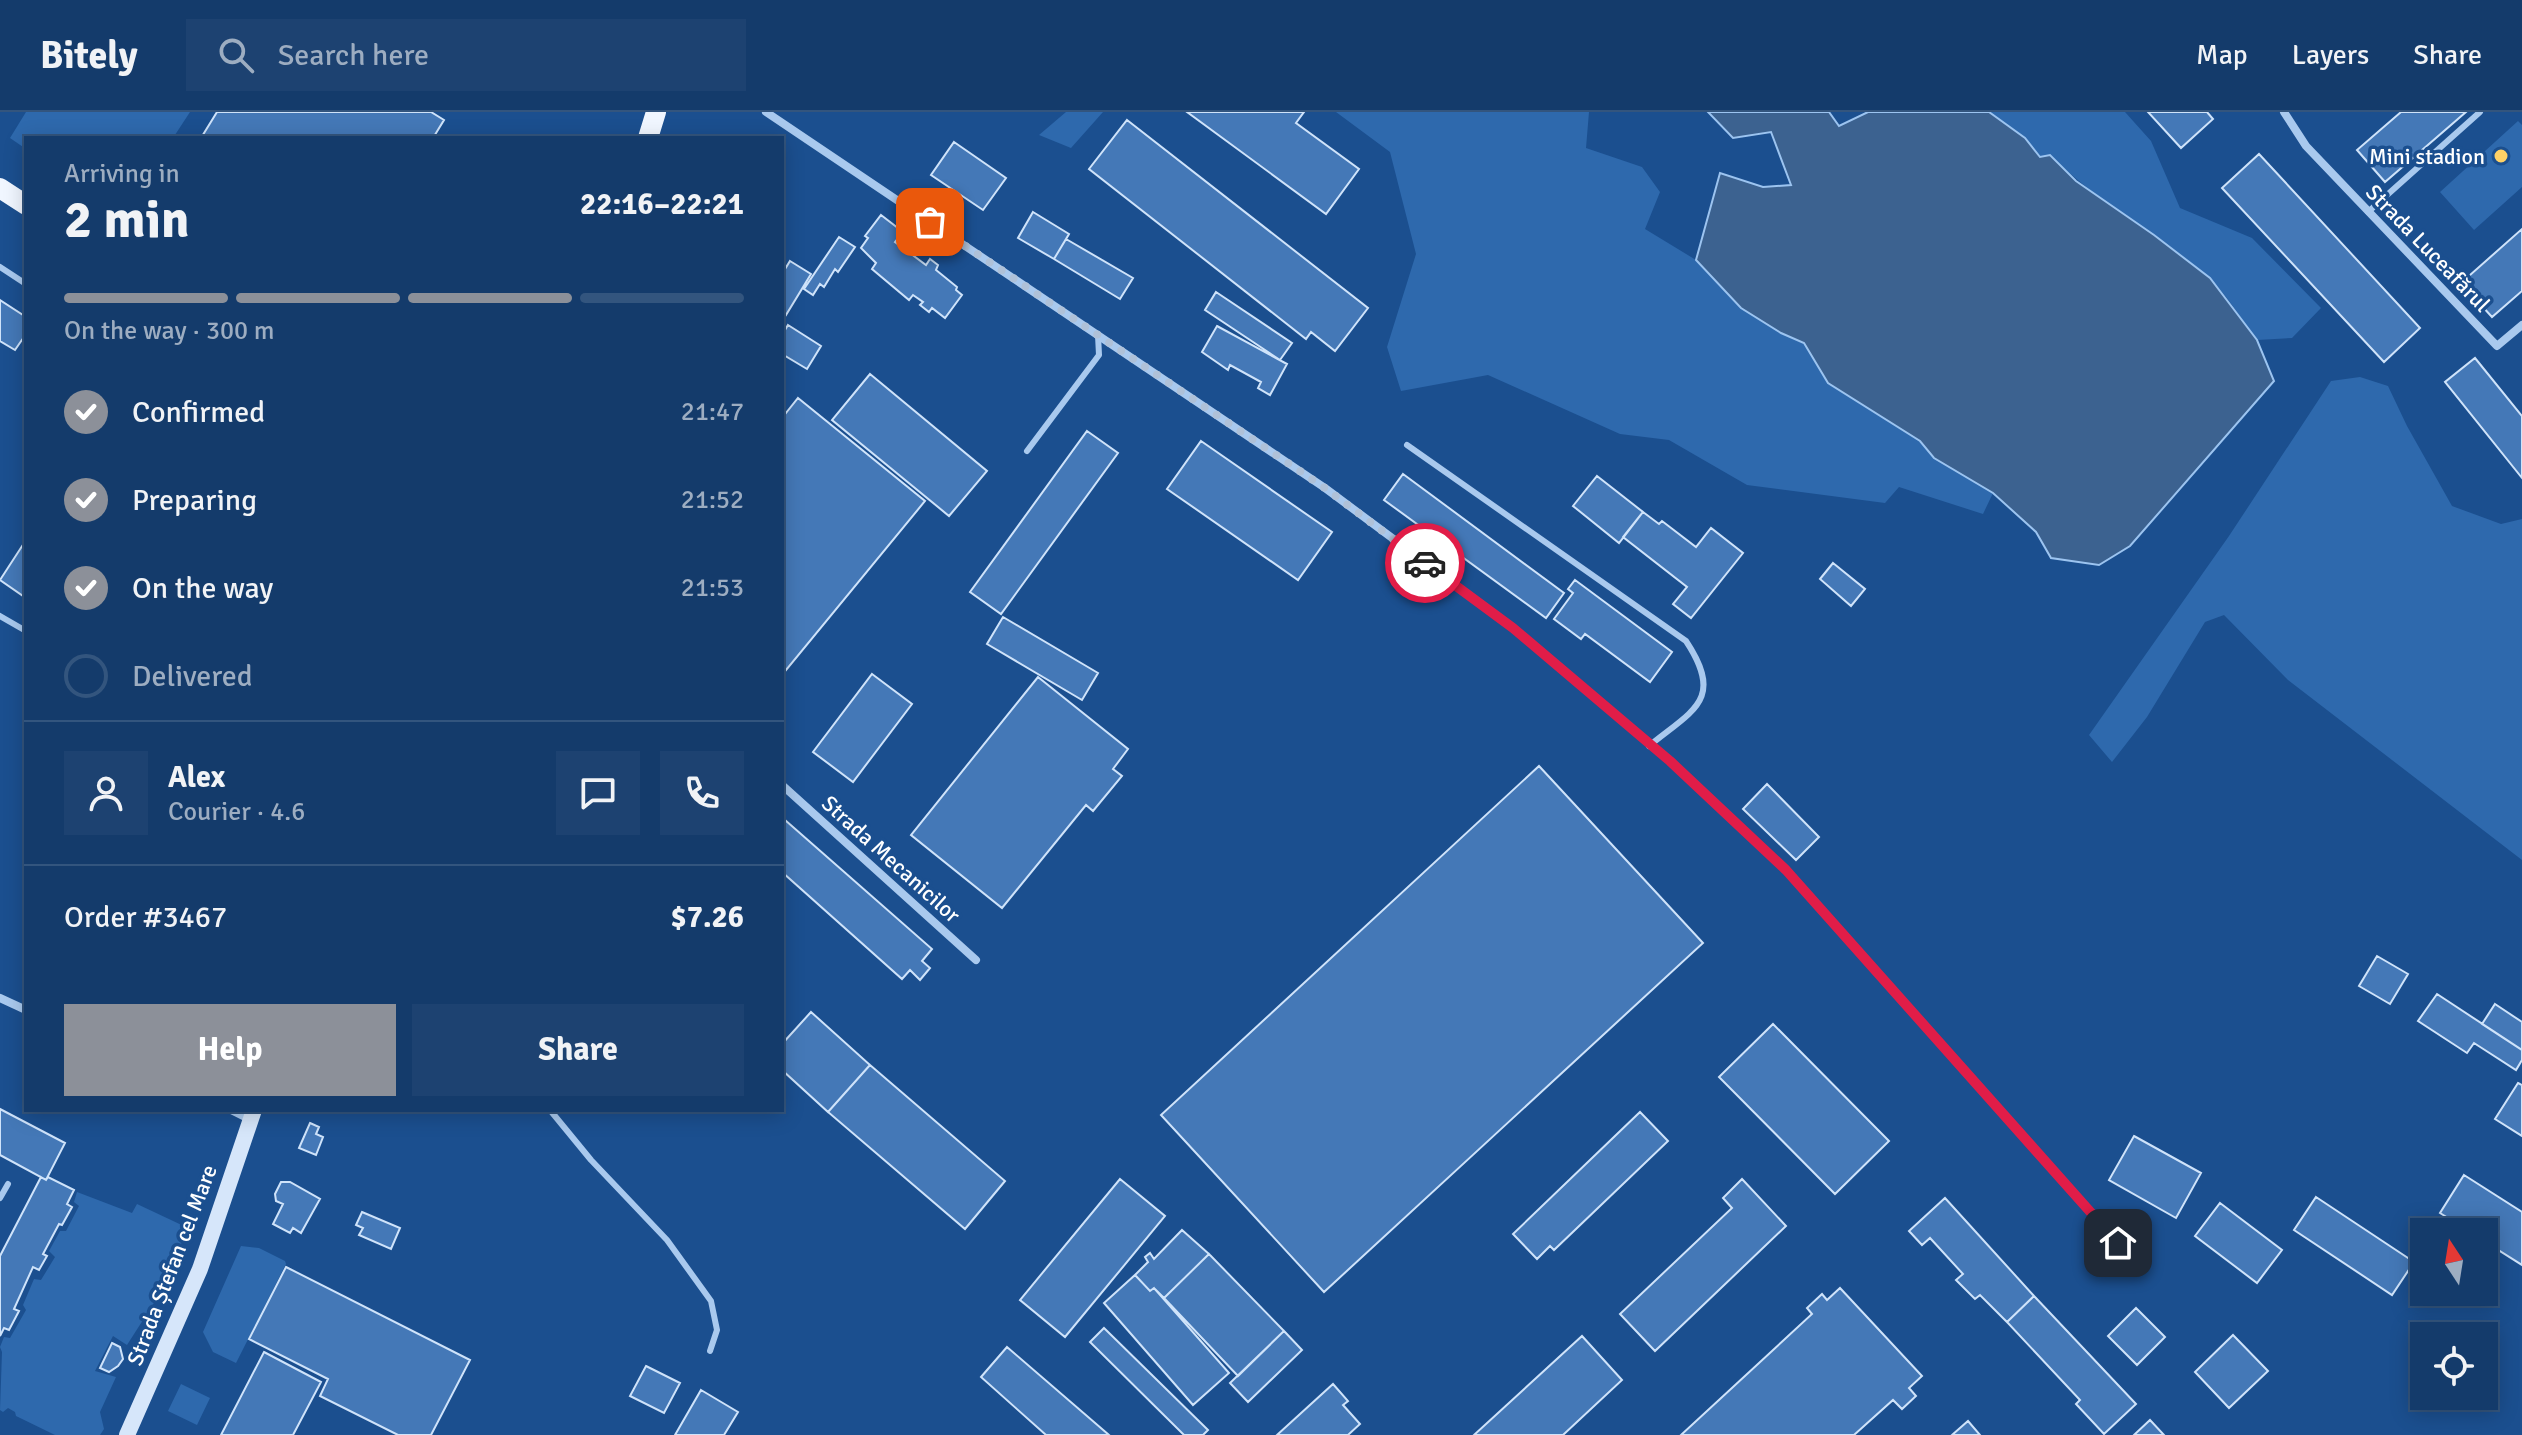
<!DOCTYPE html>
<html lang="en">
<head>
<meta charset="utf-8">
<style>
  body { margin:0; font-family:Signika,sans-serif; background:#1d4271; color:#f1f3f6; height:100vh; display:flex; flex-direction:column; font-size:30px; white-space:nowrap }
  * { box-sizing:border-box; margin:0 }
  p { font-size:26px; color:#9dadc1 }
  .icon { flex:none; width:44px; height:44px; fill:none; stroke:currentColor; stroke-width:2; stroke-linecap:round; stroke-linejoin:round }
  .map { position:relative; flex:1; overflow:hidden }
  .sheet { position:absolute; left:24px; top:24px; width:760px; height:976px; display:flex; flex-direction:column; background:#143b6b; border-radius:0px; box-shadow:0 4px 20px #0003,0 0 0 2px #33557e }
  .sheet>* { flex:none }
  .needle { width:52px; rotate:348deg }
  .tools { position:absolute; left:2410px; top:1106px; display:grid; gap:16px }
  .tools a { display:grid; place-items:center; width:88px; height:88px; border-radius:0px; background:#143b6b; box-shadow:0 4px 20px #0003,0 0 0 2px #33557e; font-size:40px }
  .pin { position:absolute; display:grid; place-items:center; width:68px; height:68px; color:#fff; margin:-34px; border-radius:16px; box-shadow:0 4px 12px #0006 }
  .courier { position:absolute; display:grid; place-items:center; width:80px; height:80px; margin:-40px; border:6px solid #e11d48; border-radius:50%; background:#fff; color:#222; box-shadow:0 2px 10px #0007 }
  .head em { font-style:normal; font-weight:700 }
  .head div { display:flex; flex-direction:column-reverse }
  .head { display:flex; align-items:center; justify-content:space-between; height:136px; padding:0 40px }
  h1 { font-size:52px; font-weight:700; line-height:60px }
  .bar { display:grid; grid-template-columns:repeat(4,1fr); gap:12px 8px; align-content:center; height:96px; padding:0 40px }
  .bar i { height:10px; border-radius:6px; background:#33557e }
  .bar .current { background:#8c9099 }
  .bar p { grid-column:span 4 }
  .line { display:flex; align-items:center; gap:20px; padding:0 40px; border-top:2px solid #33557e }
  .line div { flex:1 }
  .round { display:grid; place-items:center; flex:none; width:84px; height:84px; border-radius:0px; background:#1d4271 }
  ol { padding:0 40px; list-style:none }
  li { display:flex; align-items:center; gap:24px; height:88px }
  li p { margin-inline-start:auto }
  li .icon { padding:8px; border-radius:50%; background:#8c9099; color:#fff; stroke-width:4 }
  li:last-child { color:#9dadc1 }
  li i { width:44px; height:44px; border:4px solid #33557e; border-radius:50% }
  .action { display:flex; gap:16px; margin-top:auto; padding:16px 40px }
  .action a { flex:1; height:92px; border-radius:0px; background:#8c9099; color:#fff; font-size:32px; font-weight:700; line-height:92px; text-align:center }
  .action a+a { background:#1d4271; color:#f1f3f6 }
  header { display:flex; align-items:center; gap:48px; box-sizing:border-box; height:112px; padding:0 40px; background:#143b6b; border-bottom:2px solid #33557e }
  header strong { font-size:38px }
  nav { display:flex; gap:44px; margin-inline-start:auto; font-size:28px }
  .search { width:560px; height:72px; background:#1d4271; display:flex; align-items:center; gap:20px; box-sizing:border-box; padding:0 28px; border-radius:0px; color:#9dadc1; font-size:30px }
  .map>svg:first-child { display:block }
</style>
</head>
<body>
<header>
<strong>Bitely</strong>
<div class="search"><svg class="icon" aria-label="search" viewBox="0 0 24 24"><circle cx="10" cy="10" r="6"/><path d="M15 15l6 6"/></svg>Search here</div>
<nav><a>Map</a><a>Layers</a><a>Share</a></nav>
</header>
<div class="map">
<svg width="2522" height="1323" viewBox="0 0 2522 1323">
  <rect width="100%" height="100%" fill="#1b4f8f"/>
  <!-- green -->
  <path fill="#2e69ad" d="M26,0H190L173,26H26V37L10,26Z
    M1066,0H1103L1071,36L1039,23Z
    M1336,0H1589L1586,36L1642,55L1660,80L1645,117L1696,148L1741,196L1781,221L1804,231L1828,271L1920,329L1934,346L1993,381L1983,402L1899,375L1885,391L1747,373L1669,328L1620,322L1488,263L1401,279L1387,235L1416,142L1390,40Z
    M1989,0H2125L2151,29L2180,96L2252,126L2321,196L2292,226L2257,228C2241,207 2226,181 2207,164C2157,121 2097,90 2050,43L2040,45L2025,26Z
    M2518,9L2522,13V75L2474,118L2440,80Z
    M2360,265L2388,274L2407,314L2452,394L2501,412L2522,407V748L2288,568L2224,503L2205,510L2147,605L2112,650L2089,623L2229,424L2331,269Z
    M77,1080L132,1101L137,1092L188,1116L159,1183L127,1233L113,1224L95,1259L116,1265L100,1300L104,1317L100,1323H55L16,1304L15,1300L8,1296L3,1300L0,1298L2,1240L0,1235L4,1225L10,1226L26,1198L23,1193L34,1167L41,1168L55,1145L49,1139L60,1119H66L79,1094L74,1090Z
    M241,1134L259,1136L285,1149L286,1152L236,1251L213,1240L203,1220Z
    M181,1272L210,1286L197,1313L168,1299Z"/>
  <!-- water -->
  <path fill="#3c6290" stroke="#9cc4f0" stroke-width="2" d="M1708,0H1829L1839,14L1868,0H1989L2025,26L2040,45L2050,43L2076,69L2154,123L2210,166L2257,228L2274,269L2130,434L2099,453L2051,446L2036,420L1993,381L1934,346L1920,329L1828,271L1804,231L1781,221L1741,196L1696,148L1720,61L1763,75L1791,73L1771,20L1733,26Z"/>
  <!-- building -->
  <path fill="#4478b7" stroke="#cfe3fa" stroke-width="2" d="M217,0H431L444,8L433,26H201Z
    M1187,0H1304L1296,11L1359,57L1326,102Z
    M2148,0H2207L2213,7L2181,36Z
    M2401,0H2466L2385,70L2357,38Z
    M1127,8L1368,196L1335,239L1311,220L1306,227L1089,57Z
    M954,30L1006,66L983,98L931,63Z
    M2259,42L2420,216L2384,250L2222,76Z
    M1033,100L1069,122L1054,147L1018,126Z
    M881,103L903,120L895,130L926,153L930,147L938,153L936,158L957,175L956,178L962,183L945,206L932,196L929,200L920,193L923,190L913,183L909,188L872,157L876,151L861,136L868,126L865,124Z
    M2522,117V179L2492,205L2461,171Z
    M839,125L855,135L838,160L835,157L824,175L820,172L813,183L804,177Z
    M1066,127L1133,166L1120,187L1054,147Z
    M790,149L811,162L786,203L782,200V162Z
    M1216,180L1292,231L1280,248L1205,198Z
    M0,188L26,205V222L15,238L0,229Z
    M788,213L821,234L807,257L782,242V223Z
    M1217,214L1287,252L1270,283L1258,276L1261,270L1230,253L1228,258L1202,240Z
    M2475,246L2522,304V366L2445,270Z
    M870,262L987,359L949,404L832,308Z
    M798,286L925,389L782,563V306Z
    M1087,319L1118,341L1001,502L970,480Z
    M1201,329L1332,420L1298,468L1167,377Z
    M1403,362L1564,481L1546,506L1384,388Z
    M1597,364L1643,400L1619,431L1573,394Z
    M1643,400L1659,412L1662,409L1696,435L1711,416L1743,441L1691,506L1673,492L1687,475L1623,425Z
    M26,428V486L0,468Z
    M1833,451L1865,477L1851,494L1820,467Z
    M1575,468L1672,540L1650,570L1585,522L1581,527L1554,507L1573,481L1568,477Z
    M1003,505L1098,561L1082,588L987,532Z
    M872,562L912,592L853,670L813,640Z
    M1038,565L1128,637L1113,657L1122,664L1093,699L1086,693L1002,796L911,723Z
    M1539,654L1703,831L1324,1180L1161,1003Z
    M1767,672L1819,725L1796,748L1743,697Z
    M785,708L932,837L922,849L930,856L920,868L910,858L902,867L782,760V711Z
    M2377,844L2408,862L2390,892L2359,874Z
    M2437,882L2522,938V948L2516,958L2474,931L2467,941L2418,909Z
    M2495,892L2522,910V938L2482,912Z
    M811,900L870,953L828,1000L782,958V932Z
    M1773,912L1889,1029L1835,1082L1719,965Z
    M870,953L1005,1069L965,1117L828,1000Z
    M2518,971L2522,973V1024L2495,1007Z
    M0,997L65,1031L46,1068L0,1043Z
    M1640,1000L1668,1029L1554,1138L1550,1134L1537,1147L1513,1122Z
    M310,1011L319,1015L316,1022L323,1025L316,1043L299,1036Z
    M2134,1024L2201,1061L2176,1106L2109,1068Z
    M2464,1063L2522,1100V1153L2484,1129V1120H2471L2440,1101Z
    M41,1065L46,1068L48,1065L74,1078L67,1092L72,1095L62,1113L59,1112L43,1142L47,1144L39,1158L33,1155L14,1197L19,1199L9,1218L4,1216L0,1224V1144Z
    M1120,1067L1165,1104L1065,1225L1020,1188Z
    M1742,1067L1786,1114L1655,1239L1620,1202L1732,1096L1723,1086Z
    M281,1070H290L320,1087L301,1121L293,1116L290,1121L273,1112L283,1092L276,1089L275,1082Z
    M2316,1085L2414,1150L2392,1183L2294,1118Z
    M1945,1086L2034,1184L2007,1210L1980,1183L1975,1187L1956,1168L1963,1162L1930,1126L1922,1133L1909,1119Z
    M2220,1091L2282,1138L2257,1171L2195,1124Z
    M362,1100L400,1116L391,1137L359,1123L363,1116L356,1113Z
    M1182,1118L1209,1142L1164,1186L1154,1176L1150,1179L1135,1163L1148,1150L1145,1145L1150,1141L1154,1147Z
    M1209,1142L1284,1219L1238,1264L1164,1186Z
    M286,1155L470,1248L431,1323H398L320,1284L328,1267L249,1227Z
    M1135,1163L1150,1179L1154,1176L1229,1261L1193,1293L1104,1191Z
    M1840,1176L1922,1264L1909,1276L1916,1284L1902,1297L1893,1288L1854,1323H1681L1812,1202L1807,1196L1822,1182L1827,1188Z
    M2034,1184L2136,1292L2104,1322L2076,1292L2080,1288L2007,1210Z
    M2136,1196L2165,1225L2137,1253L2108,1224Z
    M1104,1216L1208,1318L1203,1323H1184L1090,1230Z
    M1284,1219L1302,1238L1248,1290L1230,1271Z
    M2233,1223L2268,1259L2229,1296L2195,1260Z
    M1582,1224L1622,1268L1563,1323H1474Z
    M112,1231L120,1235L123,1247L118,1254L109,1260L100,1256Z
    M1007,1235L1109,1323H1046L981,1265Z
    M264,1240L321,1270L293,1323H221Z
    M646,1254L680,1271L664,1301L630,1284Z
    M1333,1272L1348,1289L1343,1293L1360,1312L1348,1323H1277Z
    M701,1278L738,1300L724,1323H675Z
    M2150,1308L2164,1323H2134Z
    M1968,1309L1980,1323H1952Z"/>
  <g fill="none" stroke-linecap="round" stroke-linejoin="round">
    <!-- service -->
    <path stroke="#a9c9ee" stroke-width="6" d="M2368,100L2480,0
      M0,155L26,172
      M1407,333L1686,529C1725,588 1693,598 1649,634
      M1027,339L1099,243L1098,223
      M0,504L26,519
      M550,998L591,1048L667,1128L711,1189L717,1218L710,1239
      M0,1086L8,1072"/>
    <!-- minor -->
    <path stroke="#a9c9ee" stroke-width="8" d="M766,0L1325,376L1513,516L1670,649L1786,758L2118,1131
      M2284,0L2306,34L2497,234L2522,213
      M782,673L976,848
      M0,886L26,898
      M231,998L251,1008"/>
    <!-- secondary -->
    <path stroke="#d6e6fa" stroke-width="16" d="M127,1323L200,1157L254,998"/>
    <!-- primary -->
    <path stroke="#f0f6ff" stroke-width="20" d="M648,26L656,0
      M0,76L26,93"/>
  </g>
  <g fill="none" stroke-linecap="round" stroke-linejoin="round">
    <!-- done -->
    <path stroke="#afc1d8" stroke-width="8" stroke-dasharray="0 14.4" d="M930,110L1325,376L1425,451"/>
    <!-- route -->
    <path stroke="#e11d48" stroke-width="10" d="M1425,451L1513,516L1670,649L1786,758L2118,1131"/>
  </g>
  <!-- markers -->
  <circle fill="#ffd166" stroke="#1b4f8f" stroke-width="3" cx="2501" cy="44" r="8"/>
  <g text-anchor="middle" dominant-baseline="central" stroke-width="7" stroke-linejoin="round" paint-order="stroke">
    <!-- poi labels -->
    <g font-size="22" fill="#fff" stroke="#1b4f8f" text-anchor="end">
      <text x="2485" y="44">Mini stadion</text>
    </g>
    <!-- street labels -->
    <g font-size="22" fill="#fff" stroke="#1b4f8f">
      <text transform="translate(2428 136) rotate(46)">Strada Luceafărul</text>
      <text transform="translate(891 747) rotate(42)">Strada Mecanicilor</text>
      <text transform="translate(172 1153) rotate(-69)">Strada Ștefan cel Mare</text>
    </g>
  </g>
</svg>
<div class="tools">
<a><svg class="needle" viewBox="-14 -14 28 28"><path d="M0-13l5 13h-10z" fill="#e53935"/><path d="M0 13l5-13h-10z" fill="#9dadc1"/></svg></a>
<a><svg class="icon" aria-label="locate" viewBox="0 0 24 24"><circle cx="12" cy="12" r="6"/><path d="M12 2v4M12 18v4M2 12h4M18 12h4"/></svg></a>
</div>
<div class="pin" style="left:930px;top:110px;background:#ea580c"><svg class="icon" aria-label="bag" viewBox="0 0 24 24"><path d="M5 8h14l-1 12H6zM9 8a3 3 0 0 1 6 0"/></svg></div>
<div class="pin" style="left:2118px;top:1131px;background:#1f2937"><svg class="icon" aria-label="home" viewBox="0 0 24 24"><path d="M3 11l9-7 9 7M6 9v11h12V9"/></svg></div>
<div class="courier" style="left:1425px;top:451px"><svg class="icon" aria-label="car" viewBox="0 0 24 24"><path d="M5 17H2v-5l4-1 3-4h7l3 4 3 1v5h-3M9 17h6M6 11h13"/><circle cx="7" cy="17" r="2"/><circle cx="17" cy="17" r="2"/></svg></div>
<section class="sheet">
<div class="head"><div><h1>2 min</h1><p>Arriving in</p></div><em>22:16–22:21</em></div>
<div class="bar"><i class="current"></i><i class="current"></i><i class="current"></i><i></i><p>On the way · 300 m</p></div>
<ol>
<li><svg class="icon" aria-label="check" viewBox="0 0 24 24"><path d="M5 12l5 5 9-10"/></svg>Confirmed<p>21:47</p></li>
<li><svg class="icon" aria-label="check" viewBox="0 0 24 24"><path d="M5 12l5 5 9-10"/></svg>Preparing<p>21:52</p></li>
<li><svg class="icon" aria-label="check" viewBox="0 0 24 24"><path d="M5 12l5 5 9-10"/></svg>On the way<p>21:53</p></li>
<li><i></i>Delivered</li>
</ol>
<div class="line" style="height:144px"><a class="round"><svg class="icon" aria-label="person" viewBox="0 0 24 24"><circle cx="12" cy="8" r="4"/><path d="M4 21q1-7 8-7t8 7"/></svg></a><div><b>Alex</b><p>Courier · 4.6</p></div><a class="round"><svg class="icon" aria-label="chat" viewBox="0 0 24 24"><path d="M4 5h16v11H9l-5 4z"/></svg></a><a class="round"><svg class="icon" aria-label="phone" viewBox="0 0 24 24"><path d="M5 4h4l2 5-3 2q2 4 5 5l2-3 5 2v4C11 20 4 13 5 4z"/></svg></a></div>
<div class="line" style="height:104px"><div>Order #3467</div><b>$7.26</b></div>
<div class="action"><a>Help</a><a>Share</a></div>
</section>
</div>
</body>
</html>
